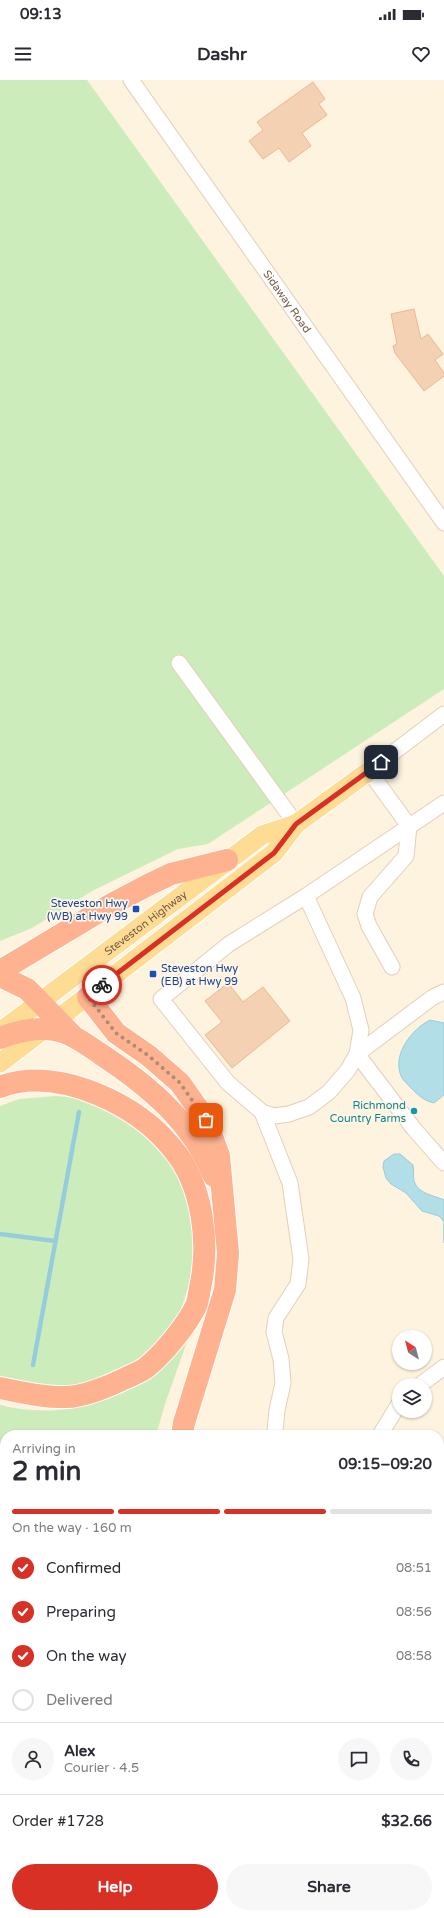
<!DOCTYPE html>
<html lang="en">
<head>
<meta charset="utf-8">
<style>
  body { margin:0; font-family:"Varela Round",sans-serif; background:#f7f7f7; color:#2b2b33; height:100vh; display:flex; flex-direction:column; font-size:15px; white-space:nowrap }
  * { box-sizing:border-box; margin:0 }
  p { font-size:13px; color:#7c7c81 }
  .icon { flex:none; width:22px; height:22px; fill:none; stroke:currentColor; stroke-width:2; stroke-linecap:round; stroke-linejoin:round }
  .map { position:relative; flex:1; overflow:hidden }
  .details { position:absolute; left:0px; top:1350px; width:444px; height:488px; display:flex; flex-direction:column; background:#fff; border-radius:16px 16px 0 0; box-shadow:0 1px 3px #0004 }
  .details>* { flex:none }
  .needle { width:26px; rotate:324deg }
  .tools { position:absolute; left:392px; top:1250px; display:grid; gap:8px }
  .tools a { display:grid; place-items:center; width:40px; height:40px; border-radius:50%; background:#fff; box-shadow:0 1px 3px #0004; font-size:20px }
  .pin { position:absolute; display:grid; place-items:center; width:34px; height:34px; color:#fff; margin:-17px; border-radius:8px; box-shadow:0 2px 6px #0006 }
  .courier { position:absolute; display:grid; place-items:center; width:40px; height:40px; margin:-20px; border:3px solid #d93025; border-radius:50%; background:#fff; color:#222; box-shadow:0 1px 5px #0007 }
  .headline em { font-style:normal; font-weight:700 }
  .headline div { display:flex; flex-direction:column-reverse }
  .headline { display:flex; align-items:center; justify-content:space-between; height:68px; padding:0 12px }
  h1 { font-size:26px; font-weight:700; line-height:30px }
  .bar { display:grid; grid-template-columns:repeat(4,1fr); gap:6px 4px; align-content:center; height:48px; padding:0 12px }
  .bar i { height:5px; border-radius:3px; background:#e1e1e2 }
  .bar .current { background:#d93025 }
  .bar p { grid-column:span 4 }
  .line { display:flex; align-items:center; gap:10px; padding:0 12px; border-top:1px solid #e1e1e2 }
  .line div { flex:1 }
  .round { display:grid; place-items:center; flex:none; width:42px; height:42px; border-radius:21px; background:#f7f7f7 }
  ol { padding:0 12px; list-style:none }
  li { display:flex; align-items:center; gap:12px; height:44px }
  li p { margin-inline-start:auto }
  li .icon { padding:4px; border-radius:50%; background:#d93025; color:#fff; stroke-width:4 }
  li:last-child { color:#7c7c81 }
  li i { width:22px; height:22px; border:2px solid #e1e1e2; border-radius:50% }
  .button { display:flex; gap:8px; margin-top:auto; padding:8px 12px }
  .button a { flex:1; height:46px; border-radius:24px; background:#d93025; color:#fff; font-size:16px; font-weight:700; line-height:46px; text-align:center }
  .button a+a { background:#f7f7f7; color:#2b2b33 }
  .status { display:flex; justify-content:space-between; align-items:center; height:28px; padding:0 20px; background:#fff; direction:ltr }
  .status svg { height:11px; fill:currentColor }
  header { display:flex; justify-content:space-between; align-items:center; height:52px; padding:0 12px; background:#fff; font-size:18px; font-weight:700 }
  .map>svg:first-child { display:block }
</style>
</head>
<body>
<div class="status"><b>09:13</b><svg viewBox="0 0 49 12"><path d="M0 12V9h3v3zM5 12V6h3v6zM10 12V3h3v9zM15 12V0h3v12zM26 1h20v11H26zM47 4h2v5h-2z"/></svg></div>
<header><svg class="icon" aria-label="menu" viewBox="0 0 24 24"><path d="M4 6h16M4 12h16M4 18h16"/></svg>Dashr<svg class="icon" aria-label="heart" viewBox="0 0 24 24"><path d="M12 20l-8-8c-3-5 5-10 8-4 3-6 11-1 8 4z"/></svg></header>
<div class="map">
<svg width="444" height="1838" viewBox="0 0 444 1838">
  <rect width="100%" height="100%" fill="#fef3de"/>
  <!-- industrial -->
  <path fill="#ebe4db" d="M0,1596L5,1599V1833H417L428,1838H0Z"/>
  <!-- green -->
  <path fill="#cdecbc" d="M0,0H87L444,496V609L208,764L178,769L94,810L32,848L0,861Z
    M56,1016L92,1020L153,1057L183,1100L193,1144V1179L191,1198L180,1233L160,1261L135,1283L121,1292L74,1308L0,1301V1026L19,1019Z
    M193,1245L166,1321L156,1355H5V1374L0,1368V1325C36,1334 74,1332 108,1318C116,1315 126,1311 133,1306C155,1288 174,1265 193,1245Z"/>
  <!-- water -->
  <path fill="#b2dee8" stroke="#97cddb" d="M430,940L444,943V1015L434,1023C424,1021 418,1015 411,1008C408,1004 403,1001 401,996C392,974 412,949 430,940Z
    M394,1074H400L413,1085C414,1090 413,1096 414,1101C418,1114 433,1115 444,1120V1163V1142L441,1138L439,1136L422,1131L406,1113L391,1104L386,1098L383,1087L384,1081Z"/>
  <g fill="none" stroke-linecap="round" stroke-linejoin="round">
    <!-- stream -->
    <path stroke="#97cddb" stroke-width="4.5" d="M0,1154L55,1161
      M33,1285L79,1032
      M0,1545L5,1553
      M439,1830L444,1832"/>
  </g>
  <!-- building -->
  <path fill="#f5d1b4" stroke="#e9b893" d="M313,2L325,19L319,24L327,35L302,53L311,66L289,82L279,68L263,79L249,61L263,50L257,42Z
    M414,229L421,259L428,254L443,274L435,280L444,293V296L424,311L395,273L393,266L397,264L391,234Z
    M228,903L243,922L263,907L290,941L232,988L205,955L222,942L205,921Z
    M0,1729L5,1731V1833H220L231,1838H0Z"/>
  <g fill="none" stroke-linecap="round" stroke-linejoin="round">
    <defs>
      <g id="minor">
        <path id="s1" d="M131,0L444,443"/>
        <path d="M179,583L296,744"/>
        <path d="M306,816L353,918L361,950L357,974L348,990L329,1012L309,1027L289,1034L274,1036L262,1032L228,1003L161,919L229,864L306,816L444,723"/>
        <path d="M392,887L369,846L365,834L370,817L406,776L409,746L369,691L444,634"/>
        <path d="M444,912L433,917L357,974L414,1049L444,1083"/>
        <path d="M262,1032L290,1103L301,1179L298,1204L276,1238L274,1252L281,1279L283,1303L277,1330L275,1351L276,1355"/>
        <path d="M420,1305L444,1287"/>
        <path d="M380,1355L399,1324"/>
        <path d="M279,1833L283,1838"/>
      </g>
      <g id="major">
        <path id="s2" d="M0,952L262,755L296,744L369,691"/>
        <path d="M0,983L274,773L296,744"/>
      </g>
      <path id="highway" d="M0,891L112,824L148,805L171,794L227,780
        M0,896L27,909L74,957
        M88,917L116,953L149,976L180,1003L206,1040L219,1076L228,1173L225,1210L184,1343L182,1355
        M0,958C16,952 36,947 54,950C72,953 87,965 102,975C149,1006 192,1042 214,1096
        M0,1007C31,995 67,1002 97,1014C126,1026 152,1043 172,1068C203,1104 210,1163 200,1208C199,1214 198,1221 196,1226C186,1246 164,1273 147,1287C141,1292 132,1295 126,1298C110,1306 83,1317 66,1317C44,1318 21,1312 0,1308
        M0,1389L5,1395
        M0,1422L5,1429
        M0,1464L5,1471
        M439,1700L444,1701
        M439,1733L444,1735
        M439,1751L444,1753"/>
    </defs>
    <!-- minor casing -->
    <use href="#minor" stroke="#e2cfba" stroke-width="17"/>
    <!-- major casing -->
    <use href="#major" stroke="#fff" stroke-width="21"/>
    <!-- highway casing -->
    <use href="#highway" stroke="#fff" stroke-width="24"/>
    <!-- minor -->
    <use href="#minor" stroke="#fff" stroke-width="15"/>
    <!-- major -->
    <use href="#major" stroke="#ffdc94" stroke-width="19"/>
    <!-- highway -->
    <use href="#highway" stroke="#feb290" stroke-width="22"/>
  </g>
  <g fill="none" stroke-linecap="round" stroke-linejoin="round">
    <!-- done -->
    <path stroke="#a68e7b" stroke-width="4" stroke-dasharray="0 7.2" d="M102,905L88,917L116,953L149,976L180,1003L206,1040"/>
    <!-- route -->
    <path stroke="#d93025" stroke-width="5" d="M102,905L274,773L296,744L381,682"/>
  </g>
  <!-- markers -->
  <g fill="#1a4fb4" stroke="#fff6e6" stroke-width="1.5">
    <rect x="132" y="825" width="8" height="8" rx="2"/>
    <rect x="149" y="890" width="8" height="8" rx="2"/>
  </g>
  <circle fill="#0f9aa8" stroke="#fff6e6" stroke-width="1.5" cx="414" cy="1031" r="4"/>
  <g text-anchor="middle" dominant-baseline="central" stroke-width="3.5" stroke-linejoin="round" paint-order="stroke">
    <!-- street labels -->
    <g font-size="11" fill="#765845" stroke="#fff6e6">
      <text stroke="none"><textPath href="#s1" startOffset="271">Sidaway Road</textPath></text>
      <text stroke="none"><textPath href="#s2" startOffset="182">Steveston Highway</textPath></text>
    </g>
    <!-- transit labels -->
    <g font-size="11" fill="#164399" stroke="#fff6e6" text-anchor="end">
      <text x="128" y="823">Steveston Hwy<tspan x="128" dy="13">(WB) at Hwy 99</tspan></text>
      <text x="161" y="888" text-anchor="start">Steveston Hwy<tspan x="161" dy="13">(EB) at Hwy 99</tspan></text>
    </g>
    <!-- culture labels -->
    <g font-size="11" fill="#0d838f" stroke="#fff6e6" text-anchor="end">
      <text x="406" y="1025">Richmond<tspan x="406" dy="13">Country Farms</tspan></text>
    </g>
  </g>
</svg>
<div class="tools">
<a><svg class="needle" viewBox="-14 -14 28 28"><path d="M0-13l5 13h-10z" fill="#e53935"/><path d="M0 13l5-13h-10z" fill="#7c7c81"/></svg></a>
<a><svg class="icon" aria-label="layers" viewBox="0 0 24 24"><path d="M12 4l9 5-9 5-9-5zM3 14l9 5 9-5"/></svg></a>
</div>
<div class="pin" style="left:206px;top:1040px;background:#ea580c"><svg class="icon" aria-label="bag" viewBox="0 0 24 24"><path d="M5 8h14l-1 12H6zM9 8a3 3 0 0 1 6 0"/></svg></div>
<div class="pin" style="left:381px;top:682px;background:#1f2937"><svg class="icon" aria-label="home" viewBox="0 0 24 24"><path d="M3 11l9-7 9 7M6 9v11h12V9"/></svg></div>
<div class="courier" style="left:102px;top:905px"><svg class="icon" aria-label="bike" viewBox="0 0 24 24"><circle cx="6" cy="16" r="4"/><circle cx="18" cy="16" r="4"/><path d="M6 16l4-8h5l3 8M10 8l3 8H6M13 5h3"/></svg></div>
<section class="details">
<div class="headline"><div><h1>2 min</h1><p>Arriving in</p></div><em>09:15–09:20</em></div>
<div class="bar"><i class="current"></i><i class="current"></i><i class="current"></i><i></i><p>On the way · 160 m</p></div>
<ol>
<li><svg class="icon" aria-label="check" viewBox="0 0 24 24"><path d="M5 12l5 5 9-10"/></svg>Confirmed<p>08:51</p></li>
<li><svg class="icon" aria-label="check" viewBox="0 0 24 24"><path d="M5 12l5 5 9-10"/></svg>Preparing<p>08:56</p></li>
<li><svg class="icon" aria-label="check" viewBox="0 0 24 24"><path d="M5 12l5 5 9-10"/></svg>On the way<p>08:58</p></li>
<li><i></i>Delivered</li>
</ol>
<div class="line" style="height:72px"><a class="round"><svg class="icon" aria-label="person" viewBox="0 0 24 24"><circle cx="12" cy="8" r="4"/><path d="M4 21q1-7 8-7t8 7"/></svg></a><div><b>Alex</b><p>Courier · 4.5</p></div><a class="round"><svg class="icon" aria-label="chat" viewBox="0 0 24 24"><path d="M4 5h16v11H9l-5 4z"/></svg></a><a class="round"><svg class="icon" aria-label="phone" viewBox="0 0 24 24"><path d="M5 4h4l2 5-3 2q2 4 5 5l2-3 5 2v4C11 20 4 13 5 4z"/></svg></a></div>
<div class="line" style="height:52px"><div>Order #1728</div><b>$32.66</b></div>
<div class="button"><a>Help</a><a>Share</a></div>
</section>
</div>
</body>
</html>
